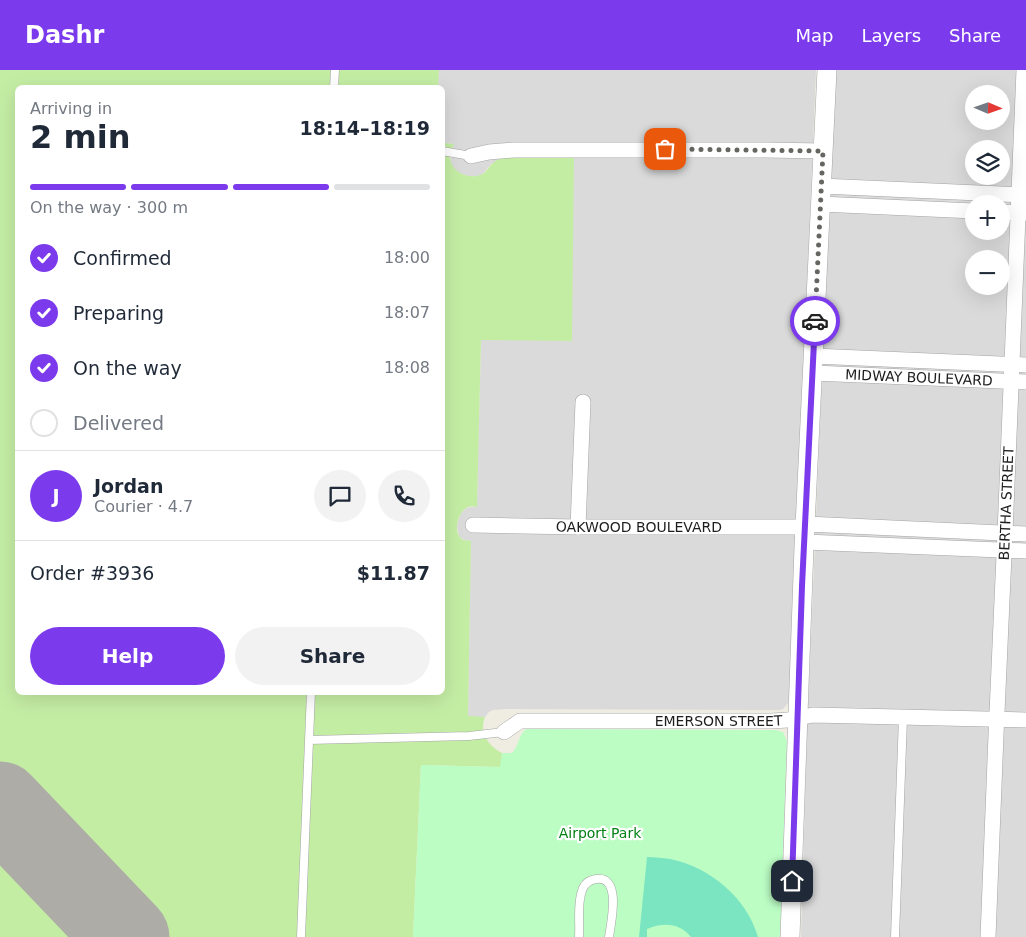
<!DOCTYPE html>
<html lang="en">
<head>
<meta charset="utf-8">
<style>
  body { margin:0; font-family:"DejaVu Sans",sans-serif; background:#f2f2f3; color:#1f2937; height:100vh; display:flex; flex-direction:column; font-size:19px; white-space:nowrap }
  * { box-sizing:border-box; margin:0 }
  p { font-size:16px; color:#747a83 }
  .icon { flex:none; width:28px; height:28px; fill:none; stroke:currentColor; stroke-width:2; stroke-linecap:round; stroke-linejoin:round }
  .map { position:relative; flex:1; overflow:hidden }
  .side { position:absolute; left:15px; top:15px; width:430px; height:610px; display:flex; flex-direction:column; background:#fff; border-radius:8px; box-shadow:0 5px 20px #0002 }
  .side>* { flex:none }
  .needle { width:32px; rotate:92deg }
  .controls { position:absolute; left:965px; top:15px; display:grid; gap:10px }
  .controls a { display:grid; place-items:center; width:45px; height:45px; border-radius:50%; background:#fff; box-shadow:0 5px 20px #0002; font-size:25px }
  .pin { position:absolute; display:grid; place-items:center; width:42px; height:42px; color:#fff; margin:-21px; border-radius:10px; box-shadow:0 2px 8px #0006 }
  .courier { position:absolute; display:grid; place-items:center; width:50px; height:50px; margin:-25px; border:4px solid #7c3aed; border-radius:50%; background:#fff; color:#222; box-shadow:0 1px 6px #0007 }
  .headline em { font-style:normal; font-weight:700 }
  .headline div { display:flex; flex-direction:column-reverse }
  .headline { display:flex; align-items:center; justify-content:space-between; height:85px; padding:0 15px }
  h1 { font-size:32px; font-weight:700; line-height:38px }
  .bar { display:grid; grid-template-columns:repeat(4,1fr); gap:8px 5px; align-content:center; height:60px; padding:0 15px }
  .bar i { height:6px; border-radius:4px; background:#e0e1e3 }
  .bar .selected { background:#7c3aed }
  .bar p { grid-column:span 4 }
  .line { display:flex; align-items:center; gap:12px; padding:0 15px; border-top:1px solid #e0e1e3 }
  .line div { flex:1 }
  .round { display:grid; place-items:center; flex:none; width:52px; height:52px; border-radius:26px; background:#f2f2f3 }
  ol { padding:0 15px; list-style:none }
  li { display:flex; align-items:center; gap:15px; height:55px }
  li p { margin-inline-start:auto }
  li .icon { padding:5px; border-radius:50%; background:#7c3aed; color:#fff; stroke-width:4 }
  li:last-child { color:#747a83 }
  li i { width:28px; height:28px; border:2px solid #e0e1e3; border-radius:50% }
  .action { display:flex; gap:10px; margin-top:auto; padding:10px 15px }
  .action a { flex:1; height:58px; border-radius:30px; background:#7c3aed; color:#fff; font-size:20px; font-weight:700; line-height:58px; text-align:center }
  .action a+a { background:#f2f2f3; color:#1f2937 }
  header { display:flex; align-items:center; gap:30px; box-sizing:border-box; height:70px; padding:0 25px; background:#7c3aed; color:#fff }
  header strong { font-size:24px }
  nav { display:flex; gap:28px; margin-inline-start:auto; font-size:18px }
  .map>svg:first-child { display:block }
</style>
</head>
<body>
<header>
<strong>Dashr</strong>
<nav><a>Map</a><a>Layers</a><a>Share</a></nav>
</header>
<div class="map">
<svg width="1026" height="867" viewBox="0 0 1026 867">
  <rect width="100%" height="100%" fill="#efece2"/>
  <!-- residential -->
  <path fill="#dbdada" fill-rule="evenodd" d="M439,0H816L793,556L789,627L788,633L783,639L779,640L506,639L493,640L489,642L485,647H468L471,471L464,470L461,468L459,466L457,455L461,443L466,438L477,436L481,270L492,93L482,105L478,106H469L460,104L456,101L451,94V80L454,74L443,73L442,18H438Z
    M835,0H1026V867H801L807,660ZM974,24H1001V51H974ZM974,79H1001V106H974ZM974,134H1001V161H974ZM974,189H1001V216H974Z"/>
  <!-- grass -->
  <path fill="#c4eda4" d="M0,0H439L438,18H18V622H442L443,73L454,74C451,80 449,86 451,92C454,103 469,109 480,105C485,104 487,99 491,95C495,90 505,86 512,86C532,84 553,85 574,85L572,271L481,270L477,437C473,436 471,436 468,437C459,441 453,459 460,467C462,471 467,470 471,471L468,646L485,647C479,662 488,676 502,683L501,697L421,695L413,867H160L0,698Z
    M0,778L85,867H0Z"/>
  <!-- park -->
  <path fill="#bcfdc4" d="M526,659L776,660L783,662L787,671L780,867H413L421,695L500,697L502,683H512C519,676 518,665 526,659Z"/>
  <!-- pitch -->
  <path fill="#7be4c1" d="M647,787C655,787 663,788 670,789C710,797 747,828 758,867H691C680,853 663,852 647,859V867H639Z"/>
  <g fill="none" stroke-linecap="round" stroke-linejoin="round">
    <!-- runway -->
    <path stroke="#adaca6" stroke-width="85" d="M0,734L127,867"/>
    <defs>
      <path id="service" d="M334,18L335,0
        M442,81L471,86
        M309,670L469,666L504,662
        M301,867L311,622
        M579,867C580,853 577,833 582,821C584,814 589,810 596,809C622,805 611,853 609,867
        M895,867L903,648"/>
      <g id="minor">
        <path d="M471,86L489,82L514,80H765L823,81"/>
        <path d="M821,116L1026,125"/>
        <path d="M820,134L974,141"/>
        <path d="M1001,142L1026,143"/>
        <path d="M813,286L1026,295"/>
        <path id="s1" d="M813,303L1026,312"/>
        <path d="M806,454L1026,464"/>
        <path id="s2" d="M473,455L578,457H806"/>
        <path d="M578,457L583,332"/>
        <path d="M805,472L1026,481"/>
        <path id="s3" d="M504,662L520,651H771L788,650L813,645L1026,650"/>
        <path id="s4" d="M988,867L996,665L1005,463L1024,0"/>
      </g>
      <path id="tertiary" d="M790,867L804,477L827,0"/>
    </defs>
    <!-- service casing -->
    <use href="#service" stroke="#a4a4a4" stroke-width="9"/>
    <!-- minor casing -->
    <use href="#minor" stroke="#a4a4a4" stroke-width="16"/>
    <!-- tertiary casing -->
    <use href="#tertiary" stroke="#a4a4a4" stroke-width="20"/>
    <!-- service -->
    <use href="#service" stroke="#fff" stroke-width="8"/>
    <!-- minor -->
    <use href="#minor" stroke="#fff" stroke-width="15"/>
    <!-- tertiary -->
    <use href="#tertiary" stroke="#fff" stroke-width="19"/>
  </g>
  <g fill="none" stroke-linecap="round" stroke-linejoin="round">
    <!-- done -->
    <path stroke="#666562" stroke-width="5" stroke-dasharray="0 9" d="M665,79L823,81L815,251"/>
    <!-- route -->
    <path stroke="#7c3aed" stroke-width="6" d="M792,811L802,516L815,251"/>
  </g>
  <g text-anchor="middle" dominant-baseline="central" stroke-width="4.5" stroke-linejoin="round" paint-order="stroke">
    <!-- street labels -->
    <g font-size="14" fill="#1d1d1d" stroke="#fff">
      <text stroke="none"><textPath href="#s1" startOffset="106">MIDWAY BOULEVARD</textPath></text>
      <text stroke="none"><textPath href="#s4" startOffset="434">BERTHA STREET</textPath></text>
      <text stroke="none"><textPath href="#s2" startOffset="166">OAKWOOD BOULEVARD</textPath></text>
      <text stroke="none"><textPath href="#s3" startOffset="218">EMERSON STREET</textPath></text>
    </g>
    <!-- park labels -->
    <g font-size="14" fill="#048215" stroke="#fff">
      <text x="600" y="763">Airport Park</text>
    </g>
  </g>
</svg>
<div class="controls">
<a><svg class="needle" viewBox="-14 -14 28 28"><path d="M0-13l5 13h-10z" fill="#e53935"/><path d="M0 13l5-13h-10z" fill="#747a83"/></svg></a>
<a><svg class="icon" aria-label="layers" viewBox="0 0 24 24"><path d="M12 4l9 5-9 5-9-5zM3 14l9 5 9-5"/></svg></a>
<a>+</a>
<a>−</a>
</div>
<div class="pin" style="left:665px;top:79px;background:#ea580c"><svg class="icon" aria-label="bag" viewBox="0 0 24 24"><path d="M5 8h14l-1 12H6zM9 8a3 3 0 0 1 6 0"/></svg></div>
<div class="pin" style="left:792px;top:811px;background:#1f2937"><svg class="icon" aria-label="home" viewBox="0 0 24 24"><path d="M3 11l9-7 9 7M6 9v11h12V9"/></svg></div>
<div class="courier" style="left:815px;top:251px"><svg class="icon" aria-label="car" viewBox="0 0 24 24"><path d="M5 17H2v-5l4-1 3-4h7l3 4 3 1v5h-3M9 17h6M6 11h13"/><circle cx="7" cy="17" r="2"/><circle cx="17" cy="17" r="2"/></svg></div>
<section class="side">
<div class="headline"><div><h1>2 min</h1><p>Arriving in</p></div><em>18:14–18:19</em></div>
<div class="bar"><i class="selected"></i><i class="selected"></i><i class="selected"></i><i></i><p>On the way · 300 m</p></div>
<ol>
<li><svg class="icon" aria-label="check" viewBox="0 0 24 24"><path d="M5 12l5 5 9-10"/></svg>Confirmed<p>18:00</p></li>
<li><svg class="icon" aria-label="check" viewBox="0 0 24 24"><path d="M5 12l5 5 9-10"/></svg>Preparing<p>18:07</p></li>
<li><svg class="icon" aria-label="check" viewBox="0 0 24 24"><path d="M5 12l5 5 9-10"/></svg>On the way<p>18:08</p></li>
<li><i></i>Delivered</li>
</ol>
<div class="line" style="height:90px"><b class="round" style="background:#7c3aed;color:#fff">J</b><div><b>Jordan</b><p>Courier · 4.7</p></div><a class="round"><svg class="icon" aria-label="chat" viewBox="0 0 24 24"><path d="M4 5h16v11H9l-5 4z"/></svg></a><a class="round"><svg class="icon" aria-label="phone" viewBox="0 0 24 24"><path d="M5 4h4l2 5-3 2q2 4 5 5l2-3 5 2v4C11 20 4 13 5 4z"/></svg></a></div>
<div class="line" style="height:65px"><div>Order #3936</div><b>$11.87</b></div>
<div class="action"><a>Help</a><a>Share</a></div>
</section>
</div>
</body>
</html>
